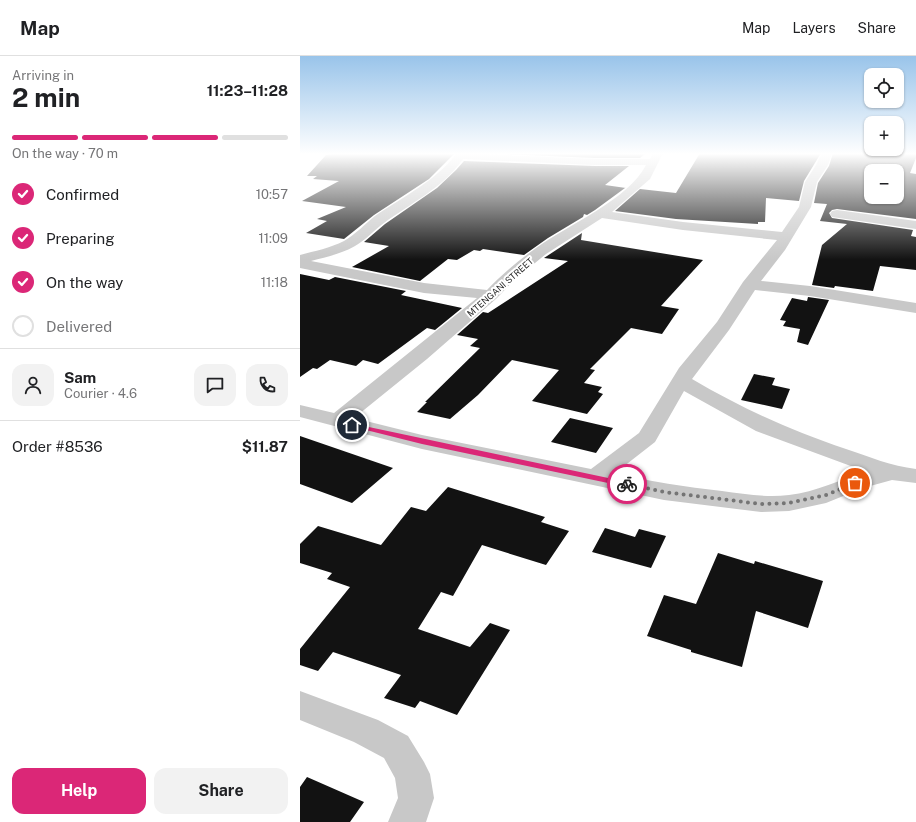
<!DOCTYPE html>
<html lang="en">
<head>
<meta charset="utf-8">
<style>
  body { margin:0; font-family:"Public Sans",sans-serif; background:#f2f2f2; color:#202124; height:100vh; display:flex; flex-direction:column; font-size:15px; white-space:nowrap }
  * { box-sizing:border-box; margin:0 }
  p { font-size:13px; color:#757577 }
  .icon { flex:none; width:22px; height:22px; fill:none; stroke:currentColor; stroke-width:2; stroke-linecap:round; stroke-linejoin:round }
  .map { position:relative; flex:1; overflow:hidden }
  .side { display:flex; flex-direction:column; background:#fff; width:300px }
  .side>* { flex:none }
  .fabs { position:absolute; left:564px; top:12px; display:grid; gap:8px }
  .fabs a { display:grid; place-items:center; width:40px; height:40px; border-radius:8px; background:#fff; box-shadow:0 1px 3px #0004; font-size:20px }
  .pin { position:absolute; display:grid; place-items:center; width:34px; height:34px; color:#fff; margin:-17px; border:2px solid #fff; border-radius:50%; box-shadow:0 1px 4px #0007 }
  .courier { position:absolute; display:grid; place-items:center; width:40px; height:40px; margin:-20px; border:3px solid #db2777; border-radius:50%; background:#fff; color:#222; box-shadow:0 1px 5px #0007 }
  .overview em { font-style:normal; font-weight:700 }
  .overview div { display:flex; flex-direction:column-reverse }
  .overview { display:flex; align-items:center; justify-content:space-between; height:68px; padding:0 12px }
  h1 { font-size:26px; font-weight:700; line-height:30px }
  .bar { display:grid; grid-template-columns:repeat(4,1fr); gap:6px 4px; align-content:center; height:48px; padding:0 12px }
  .bar i { height:5px; border-radius:3px; background:#e0e0e0 }
  .bar .on { background:#db2777 }
  .bar p { grid-column:span 4 }
  .line { display:flex; align-items:center; gap:10px; padding:0 12px; border-top:1px solid #e0e0e0 }
  .line div { flex:1 }
  .round { display:grid; place-items:center; flex:none; width:42px; height:42px; border-radius:12px; background:#f2f2f2 }
  ol { padding:0 12px; list-style:none }
  li { display:flex; align-items:center; gap:12px; height:44px }
  li p { margin-inline-start:auto }
  li .icon { padding:4px; border-radius:50%; background:#db2777; color:#fff; stroke-width:4 }
  li:last-child { color:#757577 }
  li i { width:22px; height:22px; border:2px solid #e0e0e0; border-radius:50% }
  .button { display:flex; gap:8px; margin-top:auto; padding:8px 12px }
  .button a { flex:1; height:46px; border-radius:12px; background:#db2777; color:#fff; font-size:16px; font-weight:700; line-height:46px; text-align:center }
  .button a+a { background:#f2f2f2; color:#202124 }
  header { display:flex; align-items:center; gap:24px; box-sizing:border-box; height:56px; padding:0 20px; background:#fff; border-bottom:1px solid #e0e0e0 }
  header strong { font-size:19px }
  nav { display:flex; gap:22px; margin-inline-start:auto; font-size:14px }
  main { display:flex; flex:1; min-height:0 }
  .map>svg:first-child { display:block }
</style>
</head>
<body>
<header>
<strong>Map</strong>
<nav><a>Map</a><a>Layers</a><a>Share</a></nav>
</header>
<main>
<section class="side">
<div class="overview"><div><h1>2 min</h1><p>Arriving in</p></div><em>11:23–11:28</em></div>
<div class="bar"><i class="on"></i><i class="on"></i><i class="on"></i><i></i><p>On the way · 70 m</p></div>
<ol>
<li><svg class="icon" aria-label="check" viewBox="0 0 24 24"><path d="M5 12l5 5 9-10"/></svg>Confirmed<p>10:57</p></li>
<li><svg class="icon" aria-label="check" viewBox="0 0 24 24"><path d="M5 12l5 5 9-10"/></svg>Preparing<p>11:09</p></li>
<li><svg class="icon" aria-label="check" viewBox="0 0 24 24"><path d="M5 12l5 5 9-10"/></svg>On the way<p>11:18</p></li>
<li><i></i>Delivered</li>
</ol>
<div class="line" style="height:72px"><a class="round"><svg class="icon" aria-label="person" viewBox="0 0 24 24"><circle cx="12" cy="8" r="4"/><path d="M4 21q1-7 8-7t8 7"/></svg></a><div><b>Sam</b><p>Courier · 4.6</p></div><a class="round"><svg class="icon" aria-label="chat" viewBox="0 0 24 24"><path d="M4 5h16v11H9l-5 4z"/></svg></a><a class="round"><svg class="icon" aria-label="phone" viewBox="0 0 24 24"><path d="M5 4h4l2 5-3 2q2 4 5 5l2-3 5 2v4C11 20 4 13 5 4z"/></svg></a></div>
<div class="line" style="height:52px"><div>Order #8536</div><b>$11.87</b></div>
<div class="button"><a>Help</a><a>Share</a></div>
</section>
<div class="map">
<svg width="616" height="766" viewBox="0 0 616 766">
  <rect width="100%" height="100%" fill="#fff"/>
  <!-- building -->
  <path fill="#121212" fill-rule="evenodd" d="M34,97H155L129,123L74,159L44,183L6,177L27,165L17,163L46,151L2,145L39,125L13,123L17,120H7L26,99L33,98Z
    M180,97H346L340,102H295Z
    M400,97H521L504,125L499,145L466,142L465,166H458V168L376,163L315,155L340,133L376,137Z
    M533,97H616V102L610,117L616,118V163L537,153L532,154L529,157L532,162L613,174L611,180L616,181V214L580,210L573,235L535,230L534,232L512,229L522,189L547,168L520,165L527,148L514,147L518,127L529,110ZM571,115H597V141H571Z
    M164,105L295,110H329L305,129L326,132H325L295,154L287,159L284,158L283,161L248,182L224,199L183,193L180,195L174,194L157,204L148,203L120,225L52,211L89,190L64,186L85,168L137,132L156,114Z
    M282,177L281,184L403,204L361,250L379,253L362,278L331,272L290,313L295,314L284,327L302,331L298,336L303,338L287,358L232,345L259,314L212,304L178,339L150,363L117,356L127,346H125L180,292L170,290L178,283L157,279L183,256L188,257L268,205L244,202Z
    M0,218L29,224L35,221L106,235L101,239L162,252L135,274L127,272L78,308L63,304L56,310L30,304L17,313L13,312L0,321Z
    M508,241L529,244L508,289L497,286L500,273L483,270L486,265L480,264L492,242L507,245Z
    M454,318L475,322L472,329L490,333L482,353L441,344Z
    M270,362L313,372L296,397L251,386Z
    M0,380L93,412L52,447L0,428Z
    M148,431L245,461L241,466L269,475L246,509L182,489L153,540L141,536L118,573L170,591L190,567L210,574L157,659L120,645L115,652L84,642L101,619L33,596L18,615L0,609V593L50,531L27,523L32,517L0,507V488L18,470L81,489L111,451L126,455Z
    M305,472L335,481L339,473L366,480L351,512L292,496Z
    M418,497L454,508L455,505L523,525L508,572L456,555L442,611L391,596V594L347,580L364,539L396,548Z
    M7,721L64,746L50,766H0V731Z"/>
  <g fill="none" stroke-linecap="round" stroke-linejoin="round">
    <!-- minor -->
    <path fill="#c8c8c8" fill-rule="evenodd" d="M157,97L295,103H350L353,97H363L350,123L312,156L383,166L482,176L499,151L505,126L516,109L522,97H532L528,109L517,126L511,151L485,194L461,225L510,230L616,247V257L510,240L455,234L429,274L392,323C443,353 490,374 546,393C570,401 591,410 616,413V427L592,424L563,432L526,447L489,455L461,456L364,444L122,393L0,361V349L34,357L177,242L124,237L0,212V199C15,195 30,192 44,185C56,178 65,168 75,160C104,140 136,125 157,97ZM163,103L295,109H346C328,144 268,169 236,192C218,205 202,218 187,234L124,227L11,205C26,201 41,198 55,190C66,184 74,174 84,167C111,147 143,132 163,103ZM302,162L383,174L477,184L443,226L417,266L379,312L339,377L291,413L122,379L54,362L127,303L197,242L213,225L246,198ZM384,335L456,375L567,416C541,423 516,436 489,439C467,442 444,438 422,435C386,431 350,425 314,418L355,386Z
      M537,154L616,165V173L532,161L530,158L532,155Z
      M0,635L78,664L108,680L124,706L130,718L134,742L126,766H88L98,742L95,722L84,702L54,686L0,664Z"/>
  </g>
  <!-- sky -->
  <linearGradient id="sky" x2="0" y2="1"><stop stop-color="#99c4ea"/><stop offset="0.48" stop-color="#fff"/><stop offset="1" stop-color="#fff" stop-opacity="0"/></linearGradient>
  <rect width="616" height="204" fill="url(#sky)"/>
  <!-- route -->
  <path fill="#db2777" d="M50,367L327,426L331,428L327,431L122,388L50,370Z"/>
  <g fill="none" stroke-linecap="round" stroke-linejoin="round">
    <!-- done -->
    <path stroke="#757575" stroke-width="4" stroke-dasharray="0 7.2" d="M327,428L364,436L461,448L489,447L526,439L555,427"/>
  </g>
  <g text-anchor="middle" dominant-baseline="central" stroke-width="4" stroke-linejoin="round" paint-order="stroke">
    <!-- far-street labels -->
    <g font-size="9" fill="#2b2b2b" stroke="#fff">
      <text transform="translate(200 231) rotate(-41)">MTENGANI STREET</text>
    </g>
  </g>
</svg>
<div class="fabs">
<a><svg class="icon" aria-label="locate" viewBox="0 0 24 24"><circle cx="12" cy="12" r="6"/><path d="M12 2v4M12 18v4M2 12h4M18 12h4"/></svg></a>
<a>+</a>
<a>−</a>
</div>
<div class="pin" style="left:555px;top:427px;background:#ea580c"><svg class="icon" aria-label="bag" viewBox="0 0 24 24"><path d="M5 8h14l-1 12H6zM9 8a3 3 0 0 1 6 0"/></svg></div>
<div class="pin" style="left:52px;top:369px;background:#1f2937"><svg class="icon" aria-label="home" viewBox="0 0 24 24"><path d="M3 11l9-7 9 7M6 9v11h12V9"/></svg></div>
<div class="courier" style="left:327px;top:428px"><svg class="icon" aria-label="bike" viewBox="0 0 24 24"><circle cx="6" cy="16" r="4"/><circle cx="18" cy="16" r="4"/><path d="M6 16l4-8h5l3 8M10 8l3 8H6M13 5h3"/></svg></div>
</div>
</main>
</body>
</html>
